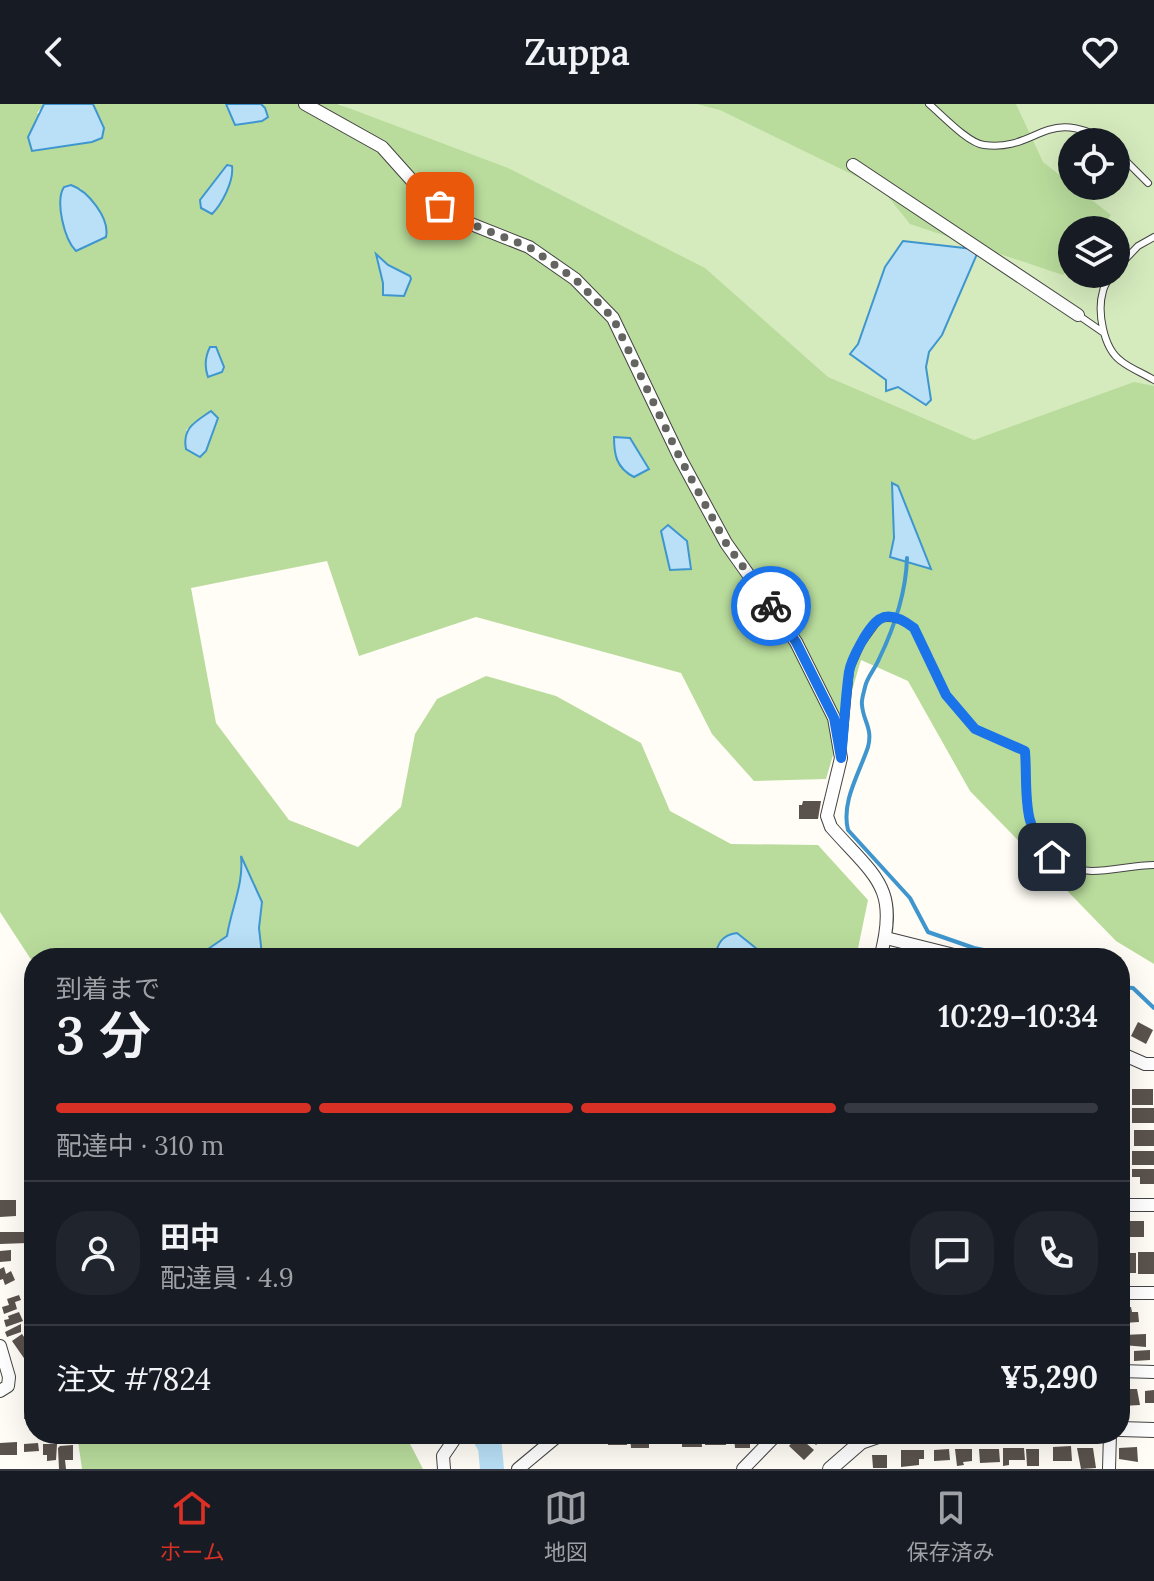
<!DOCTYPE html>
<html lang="ja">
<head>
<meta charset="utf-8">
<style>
  body { margin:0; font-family:Lora,"Noto Sans JP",serif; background:#20242c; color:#f1f3f6; height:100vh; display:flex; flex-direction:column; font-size:30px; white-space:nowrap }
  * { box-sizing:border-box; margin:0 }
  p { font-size:26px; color:#9ea1a6 }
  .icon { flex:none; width:44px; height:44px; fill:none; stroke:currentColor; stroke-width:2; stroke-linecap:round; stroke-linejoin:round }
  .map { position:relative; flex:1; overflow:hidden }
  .panel { position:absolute; left:24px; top:844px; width:1106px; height:496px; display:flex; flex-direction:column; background:#171b24; border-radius:32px; box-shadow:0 8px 32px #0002 }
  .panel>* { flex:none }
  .tools { position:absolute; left:1058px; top:24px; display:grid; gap:16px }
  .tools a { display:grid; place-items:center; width:72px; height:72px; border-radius:50%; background:#171b24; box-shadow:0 8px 32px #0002; font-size:40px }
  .pin { position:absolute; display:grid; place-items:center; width:68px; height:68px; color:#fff; margin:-34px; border-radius:16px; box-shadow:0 4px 12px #0006 }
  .courier { position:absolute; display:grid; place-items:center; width:80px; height:80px; margin:-40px; border:6px solid #1a73e8; border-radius:50%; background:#fff; color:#222; box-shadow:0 2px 10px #0007 }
  .summary em { font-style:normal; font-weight:600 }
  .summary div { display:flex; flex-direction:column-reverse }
  .summary { display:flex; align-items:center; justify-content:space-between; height:136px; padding:0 32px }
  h1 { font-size:52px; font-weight:600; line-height:60px }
  .bar { display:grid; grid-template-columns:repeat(4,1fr); gap:12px 8px; align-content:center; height:96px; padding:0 32px }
  .bar i { height:10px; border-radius:6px; background:#363941 }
  .bar .active { background:#d93025 }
  .bar p { grid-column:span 4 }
  .line { display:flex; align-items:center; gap:20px; padding:0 32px; border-top:2px solid #363941 }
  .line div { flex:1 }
  .round { display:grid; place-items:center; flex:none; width:84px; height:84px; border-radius:32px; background:#20242c }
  header { display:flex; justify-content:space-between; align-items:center; height:104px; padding:0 32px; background:#171b24; font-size:36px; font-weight:600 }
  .tab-bar { display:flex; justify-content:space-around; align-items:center; height:112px; border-top:2px solid #363941; background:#171b24; font-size:22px; color:#9ea1a6 }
  .tab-bar a { display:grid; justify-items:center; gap:4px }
  .tab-bar .active { color:#d93025 }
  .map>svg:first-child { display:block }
</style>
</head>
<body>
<header><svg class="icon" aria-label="back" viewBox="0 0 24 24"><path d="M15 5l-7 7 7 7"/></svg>Zuppa<svg class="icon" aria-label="heart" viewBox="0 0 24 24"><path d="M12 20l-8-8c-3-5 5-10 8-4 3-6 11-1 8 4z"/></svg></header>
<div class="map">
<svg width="1154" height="1365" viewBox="0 0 1154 1365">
  <rect width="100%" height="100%" fill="#fffdf5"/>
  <!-- green -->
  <path fill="#d5ebbd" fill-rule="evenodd" d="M340,0H1154V364L971,356ZM1072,38H1116V82H1072ZM1072,126H1116V170H1072Z"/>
  <!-- forest -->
  <path fill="#b9dc9c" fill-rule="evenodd" d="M0,0H44L37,9L104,24L93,0H226L227,5L265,4L261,0H338L508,64L705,164L828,273L974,336L1134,278L1154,282V860L1116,837L970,687L908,577L861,556L826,675L754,677L712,630L681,569L476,513L359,552L327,457L191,484L216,619L289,716L358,743L401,703L415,630L437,595L486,572L556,592L641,639L670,707L731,740L818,741L868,796L856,854H753L756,844L722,835L714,854H260L262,851L259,824L262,798L242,755C242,782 231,805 228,832L195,854H34V979L27,910L32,857L0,808ZM80,84L102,111L77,147ZM388,161L411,175L404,192L383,191ZM211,307L218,314L206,347L186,326ZM614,333L649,365L634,372L627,369L614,341ZM893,379L898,382L931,465L890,453L894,434ZM661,427L687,437L670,465Z
    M697,0H1016L1043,58L1111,111L1099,126H1072V159L1063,171L910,120L882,85L720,6Z
    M77,1330H405L423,1365H82Z"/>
  <!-- water -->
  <path fill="#b9e0f7" stroke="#3f96cf" stroke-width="2" d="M44,0H93L104,24L102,34L92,38L32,47L28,33Z
    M226,0H261L265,4L268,13L262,17L235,21Z
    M227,61L232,62C234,77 222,100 212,110L201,104L200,96Z
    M71,81C88,87 110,114 106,133L76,147C64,135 55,97 64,83Z
    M903,137L973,145L977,150L942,231L929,248L926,263L931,296L926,301L898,283L886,287V276L850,250L858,240L885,163Z
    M376,150L388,161L410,172L411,175L404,192L383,191V179Z
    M210,243H216L224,263L222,268L208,273C204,262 205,253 210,243Z
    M211,307L218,314L206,347L200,353L186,345C182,324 195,318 211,307Z
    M614,333L630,334L649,365L634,373C616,364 614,350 614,333Z
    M892,379L898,382L931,465L890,453L894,434Z
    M668,421L687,437L691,465L670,466L661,427Z
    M241,752L262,798L259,824L262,851L260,854H195L227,832C231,805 244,780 241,752Z
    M737,829L757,845L753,854H714C718,840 721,831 737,829Z"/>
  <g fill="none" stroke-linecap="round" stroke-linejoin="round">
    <!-- stream -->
    <path stroke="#3f96cf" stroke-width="4" d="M907,454C906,489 894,524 879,555C875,565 867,573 865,583C864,588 861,596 862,601C863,617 873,624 868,643C859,670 841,698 848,726L910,794L928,828L974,844L1023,854
      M1120,883L1133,884L1154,904"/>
    <!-- river -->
    <path stroke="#b9e0f7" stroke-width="24" d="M483,1330L490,1343L492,1365"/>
  </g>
  <!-- building -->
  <path fill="#5a524d" d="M803,697H821L818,715H799V701H802Z
    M1120,909L1130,913L1120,936Z
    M1138,918L1153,926L1146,940L1131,932Z
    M1132,985H1153V1001H1132Z
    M1132,1004H1154V1019H1132Z
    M1134,1026H1154V1042H1134Z
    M1132,1047H1154V1061H1132Z
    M1132,1065H1154V1080H1140V1073H1132Z
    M0,1096H16V1112L0,1113Z
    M1122,1117H1144V1133H1122Z
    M0,1128H27V1139L0,1140Z
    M11,1146V1157L0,1158V1147Z
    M1138,1148H1154V1170H1138Z
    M1124,1149H1136V1169H1124Z
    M4,1163L6,1170L11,1167L15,1176L5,1181L3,1175L0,1176V1165Z
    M19,1191L21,1196L15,1198L17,1205L4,1210L2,1203L9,1201L7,1195Z
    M1123,1203H1131L1132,1208H1138L1139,1218L1123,1219Z
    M19,1208L23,1217L6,1223L4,1216L9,1215L8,1212Z
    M21,1220V1228L7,1233L5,1228Z
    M22,1230L34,1247V1251L26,1257L12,1237Z
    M1146,1230V1243L1123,1241V1231Z
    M1150,1246V1256L1134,1257V1247Z
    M1126,1285H1137L1140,1301L1122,1302L1121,1290H1127Z
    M1154,1286V1299H1145V1287Z
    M26,1297H34V1314L24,1315Z
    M607,1330H627V1341H608Z
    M630,1330H649V1344H631Z
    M655,1330H674V1339H655Z
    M682,1330H701L702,1343H682Z
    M705,1330H725L726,1341H705Z
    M804,1330H827L816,1341Z
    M750,1331V1344H735L734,1332Z
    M798,1332L814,1346L804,1356L789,1342Z
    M17,1338V1351H0V1339Z
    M38,1339L39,1347L24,1348V1340Z
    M43,1340H57L56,1356L47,1357V1351H43Z
    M73,1341V1356H65L66,1365H59L58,1344L60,1342Z
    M1071,1342L1072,1357H1053V1343Z
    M1137,1343L1138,1358L1119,1355V1344Z
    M1003,1344H1024L1025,1356H1009V1361L1003,1362Z
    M1077,1344H1093L1096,1364L1081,1365Z
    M949,1345L950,1356L934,1357V1346Z
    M955,1345H972V1357L963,1358L964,1361L957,1362Z
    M979,1345H999L1000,1358L980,1359Z
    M1026,1345H1039V1362H1027Z
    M901,1346H924V1355H919V1361L901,1363Z
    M872,1351H887V1364H873Z"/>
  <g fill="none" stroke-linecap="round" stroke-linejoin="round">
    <defs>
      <path id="service" d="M929,0C942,11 968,39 984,41C1038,48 1046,0 1108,38
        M1116,47L1148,79
        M1116,165L1138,142L1154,133
        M1112,170C1109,175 1104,181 1103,187C1097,207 1103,244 1121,257C1131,265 1143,269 1154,276
        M1078,211L1104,229
        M843,640L850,565L861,540L879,515C893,512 903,516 914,524L946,591L975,625L1025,647C1028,689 1020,736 1062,758C1071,763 1082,767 1092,767C1113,767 1133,761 1154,761"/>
      <path id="minor" d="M305,0L382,43L424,90L456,114L529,143L575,175L613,214L680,354L726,439L796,538L834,614L841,654L827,712L831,723C875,773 900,783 880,854
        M853,61L1078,211
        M886,834L966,854
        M1120,949L1145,960H1154
        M1120,1101H1154
        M1120,1189H1154
        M0,1242L9,1273L8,1282L0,1287
        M1120,1267L1154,1268
        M444,1365L443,1352L458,1330
        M518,1365L560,1330
        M743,1365L777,1330
        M1109,1365L1110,1330"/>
      <path id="tertiary" d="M1120,1325L1154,1326
        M830,1365L861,1338L884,1330"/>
    </defs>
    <!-- service casing -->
    <use href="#service" stroke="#444" stroke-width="8"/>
    <!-- minor casing -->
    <use href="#minor" stroke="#444" stroke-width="14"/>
    <!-- tertiary casing -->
    <use href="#tertiary" stroke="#444" stroke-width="16"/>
    <!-- service -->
    <use href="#service" stroke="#fff" stroke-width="6"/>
    <!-- minor -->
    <use href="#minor" stroke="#fff" stroke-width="12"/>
    <!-- tertiary -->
    <use href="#tertiary" stroke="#fff" stroke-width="14"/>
  </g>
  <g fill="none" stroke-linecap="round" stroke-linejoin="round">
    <!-- done -->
    <path stroke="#646461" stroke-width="8" stroke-dasharray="0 14.4" d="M440,102L456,114L529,143L575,175L613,214L680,354L726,439L771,502"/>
    <!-- route -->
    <path stroke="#1a73e8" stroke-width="10" d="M771,502L796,538L834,614L841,654C844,626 845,596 849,568C851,555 869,521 880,515C891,508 906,518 914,524L946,591L975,625L1025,647C1028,688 1020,723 1052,753"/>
  </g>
</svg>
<div class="tools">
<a><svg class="icon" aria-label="locate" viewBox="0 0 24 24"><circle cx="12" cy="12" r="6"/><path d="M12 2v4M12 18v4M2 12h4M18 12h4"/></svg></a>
<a><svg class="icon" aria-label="layers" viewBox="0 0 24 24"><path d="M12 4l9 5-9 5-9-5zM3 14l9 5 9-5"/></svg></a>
</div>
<div class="pin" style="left:440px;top:102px;background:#ea580c"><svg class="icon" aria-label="bag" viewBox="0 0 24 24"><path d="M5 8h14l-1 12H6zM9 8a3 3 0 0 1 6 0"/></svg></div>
<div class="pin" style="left:1052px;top:753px;background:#1f2937"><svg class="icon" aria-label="home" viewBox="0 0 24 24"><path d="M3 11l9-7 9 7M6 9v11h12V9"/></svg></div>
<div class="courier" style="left:771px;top:502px"><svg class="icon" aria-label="bike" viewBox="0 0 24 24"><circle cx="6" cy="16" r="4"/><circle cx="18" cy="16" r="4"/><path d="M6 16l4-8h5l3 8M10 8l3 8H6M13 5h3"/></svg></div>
<section class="panel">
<div class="summary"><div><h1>3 分</h1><p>到着まで</p></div><em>10:29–10:34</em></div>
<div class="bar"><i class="active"></i><i class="active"></i><i class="active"></i><i></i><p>配達中 · 310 m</p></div>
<div class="line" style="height:144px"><a class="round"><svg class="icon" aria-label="person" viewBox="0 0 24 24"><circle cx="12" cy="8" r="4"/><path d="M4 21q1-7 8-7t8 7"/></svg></a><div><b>田中</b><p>配達員 · 4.9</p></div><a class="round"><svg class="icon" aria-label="chat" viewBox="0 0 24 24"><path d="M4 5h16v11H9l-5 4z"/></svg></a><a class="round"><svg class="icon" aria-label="phone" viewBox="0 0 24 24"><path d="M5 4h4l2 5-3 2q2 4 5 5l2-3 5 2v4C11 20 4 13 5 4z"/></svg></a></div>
<div class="line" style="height:104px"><div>注文 #7824</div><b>¥5,290</b></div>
</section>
</div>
<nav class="tab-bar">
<a class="active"><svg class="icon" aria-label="home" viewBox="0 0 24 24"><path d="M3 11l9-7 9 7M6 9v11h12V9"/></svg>ホーム</a>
<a><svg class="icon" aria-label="map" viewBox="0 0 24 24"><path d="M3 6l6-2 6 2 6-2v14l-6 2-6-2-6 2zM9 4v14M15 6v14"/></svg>地図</a>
<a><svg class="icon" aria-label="saved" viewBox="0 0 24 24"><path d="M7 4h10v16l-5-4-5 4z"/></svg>保存済み</a>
</nav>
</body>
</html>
